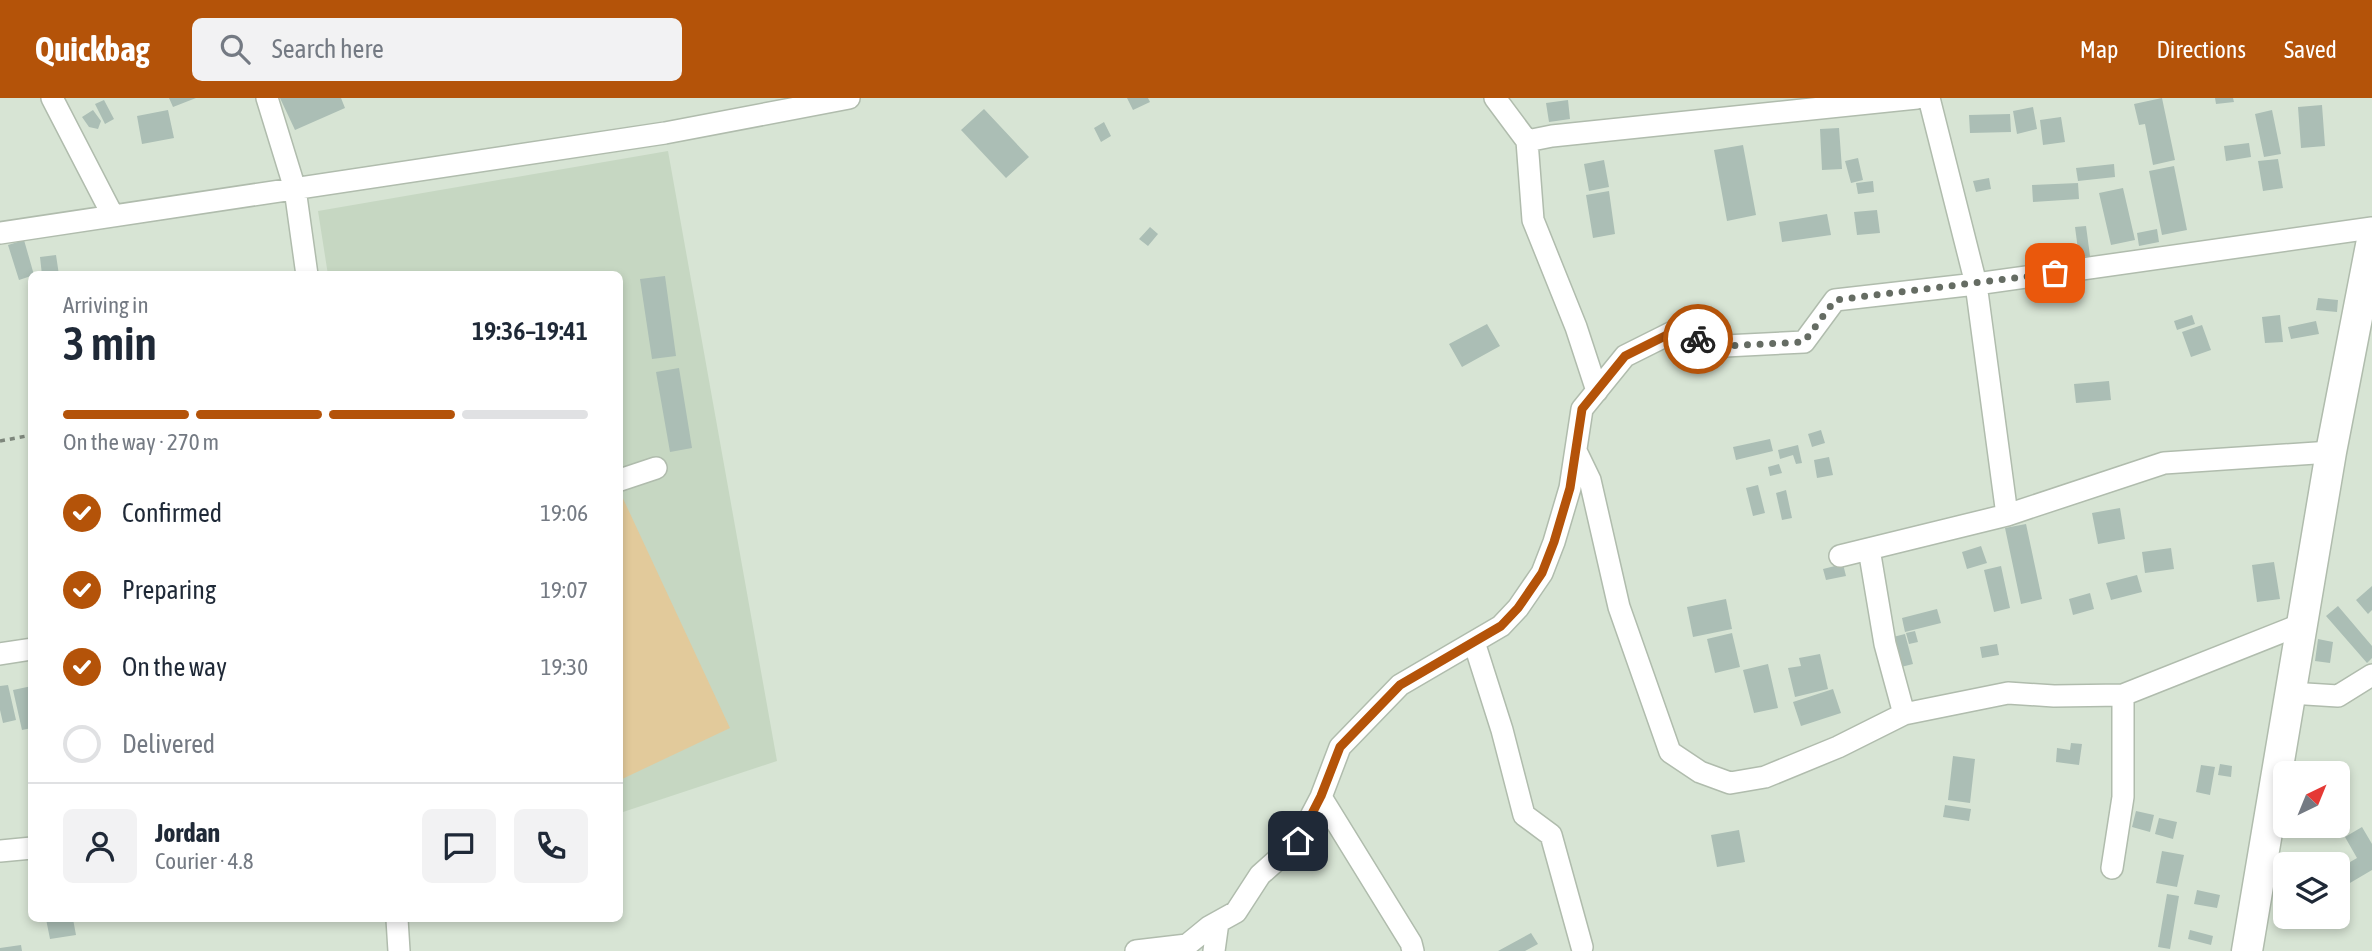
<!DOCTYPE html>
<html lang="en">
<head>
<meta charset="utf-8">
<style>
  body { margin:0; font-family:"Asap Condensed",sans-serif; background:#f2f2f3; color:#1f2937; height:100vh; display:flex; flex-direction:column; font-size:26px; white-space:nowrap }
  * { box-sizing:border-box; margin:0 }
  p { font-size:23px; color:#747a83 }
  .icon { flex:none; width:38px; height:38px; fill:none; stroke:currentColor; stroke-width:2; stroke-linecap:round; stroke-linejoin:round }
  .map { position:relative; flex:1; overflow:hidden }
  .details { position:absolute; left:28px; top:173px; width:595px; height:651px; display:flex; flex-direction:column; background:#fff; border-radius:10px; box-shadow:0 4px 10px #0003 }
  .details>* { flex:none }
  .needle { width:46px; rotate:43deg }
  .tools { position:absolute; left:2273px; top:663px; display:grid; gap:14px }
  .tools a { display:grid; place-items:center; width:77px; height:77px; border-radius:10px; background:#fff; box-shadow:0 4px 10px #0003; font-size:35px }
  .pin { position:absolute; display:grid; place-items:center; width:60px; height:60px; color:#fff; margin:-30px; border-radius:14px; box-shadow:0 4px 10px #0006 }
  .courier { position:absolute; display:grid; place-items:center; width:70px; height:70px; margin:-35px; border:5px solid #b45309; border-radius:50%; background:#fff; color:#222; box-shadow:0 2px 9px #0007 }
  .summary em { font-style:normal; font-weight:600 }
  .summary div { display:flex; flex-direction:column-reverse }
  .summary { display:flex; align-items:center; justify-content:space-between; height:119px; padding:0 35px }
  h1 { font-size:46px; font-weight:600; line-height:52px }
  .bar { display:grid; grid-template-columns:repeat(4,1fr); gap:10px 7px; align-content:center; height:84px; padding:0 35px }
  .bar i { height:9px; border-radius:5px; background:#e0e1e3 }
  .bar .selected { background:#b45309 }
  .bar p { grid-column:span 4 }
  .line { display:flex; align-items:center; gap:18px; padding:0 35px; border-top:2px solid #e0e1e3 }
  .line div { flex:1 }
  .round { display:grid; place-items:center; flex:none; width:74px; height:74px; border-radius:10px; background:#f2f2f3 }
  ol { padding:0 35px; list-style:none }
  li { display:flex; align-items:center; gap:21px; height:77px }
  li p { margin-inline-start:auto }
  li .icon { padding:7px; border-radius:50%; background:#b45309; color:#fff; stroke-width:4 }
  li:last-child { color:#747a83 }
  li i { width:38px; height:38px; border:4px solid #e0e1e3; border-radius:50% }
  header { display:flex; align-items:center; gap:42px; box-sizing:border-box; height:98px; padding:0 35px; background:#b45309; color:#fff }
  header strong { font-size:33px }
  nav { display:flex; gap:38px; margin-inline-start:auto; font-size:24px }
  .search { width:490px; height:63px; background:#f2f2f3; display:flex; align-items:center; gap:18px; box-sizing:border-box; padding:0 24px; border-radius:10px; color:#747a83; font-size:26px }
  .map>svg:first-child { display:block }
</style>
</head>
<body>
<header>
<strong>Quickbag</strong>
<div class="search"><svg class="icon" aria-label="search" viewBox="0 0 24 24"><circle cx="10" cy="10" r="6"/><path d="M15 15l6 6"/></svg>Search here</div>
<nav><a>Map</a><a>Directions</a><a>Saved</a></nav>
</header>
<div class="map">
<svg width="2372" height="853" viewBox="0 0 2372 853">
  <rect width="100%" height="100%" fill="#d7e4d4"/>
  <!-- built -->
  <path fill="#c6d7c2" d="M668,53L777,663L620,715V177H328L318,113Z"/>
  <!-- green -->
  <path fill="#e2ca9b" d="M620,394L730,630L620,682Z"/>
  <!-- building -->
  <path fill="#abbeb5" d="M169,0H196L173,9Z
    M280,0H341L345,10L295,32Z
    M1127,0H1148L1150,4L1133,12Z
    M2162,0L2175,62L2153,67L2145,26L2139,27L2134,6Z
    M2215,0H2233L2234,4L2216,6Z
    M104,2L114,21L105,26L95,6Z
    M1568,2L1570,21L1549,24L1546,5Z
    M2322,7L2325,48L2301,50L2298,9Z
    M2033,9L2037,31L2017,36L2013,13Z
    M984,11L1029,59L1006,80L961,32Z
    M93,12L101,23L98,31L89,29L82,19Z
    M168,12L174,40L142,46L137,18Z
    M2272,12L2281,56L2264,59L2255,16Z
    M2010,16L2011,34L1970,35L1969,17Z
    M2061,19L2065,44L2043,47L2040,22Z
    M1104,24L1111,38L1101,44L1094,30Z
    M1839,30L1842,71L1822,72L1820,31Z
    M2249,45L2251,59L2226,63L2224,48Z
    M1743,47L1756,117L1727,123L1714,52Z
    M1858,60L1863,82L1851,85L1845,63Z
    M2278,61L2283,90L2263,93L2258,63Z
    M1604,62L1609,89L1589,93L1584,66Z
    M2114,66L2115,79L2078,83L2076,70Z
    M2174,68L2187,132L2162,137L2149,73Z
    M1989,80L1991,91L1976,94L1973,83Z
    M1873,83L1874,94L1858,96L1856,85Z
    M2078,85L2079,101L2033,104L2032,87Z
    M2123,90L2135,142L2111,147L2099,95Z
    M1609,93L1615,136L1593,140L1586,97Z
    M1877,112L1880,135L1857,137L1854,114Z
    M1827,116L1831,137L1782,144L1779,124Z
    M2086,128L2090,158L2079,159L2075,129Z
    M1150,129L1158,136L1148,148L1139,141Z
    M2157,131L2159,144L2139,148L2137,135Z
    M24,142L34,177L19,182L8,147Z
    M2063,146L2066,159L2053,162L2049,149Z
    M56,157L59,177H42L40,159Z
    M665,178L676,258L652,261L640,181Z
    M2318,200L2338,202L2337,214L2316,212Z
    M2192,217L2195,226L2177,232L2174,223Z
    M2280,217L2283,244L2265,245L2262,219Z
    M2316,223L2319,236L2291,241L2288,229Z
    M1487,226L1500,248L1462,269L1449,246Z
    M2202,227L2211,252L2191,259L2182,234Z
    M679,270L692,350L670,354L656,274Z
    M2109,283L2111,302L2076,305L2074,286Z
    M1821,332L1825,345L1812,349L1808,336Z
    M1770,341L1773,353L1736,362L1733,349Z
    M1798,347L1802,365L1796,366L1793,357L1780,361L1778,352Z
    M1829,359L1833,377L1817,380L1814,362Z
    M1779,366L1782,375L1770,378L1768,369Z
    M1758,387L1765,415L1753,418L1746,390Z
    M1786,392L1792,420L1782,422L1776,395Z
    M2120,410L2125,441L2098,446L2092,415Z
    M2026,426L2042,501L2021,506L2005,430Z
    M1981,448L1987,465L1967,471L1962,454Z
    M2171,450L2174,471L2145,475L2142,454Z
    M2274,464L2280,501L2257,504L2252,467Z
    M1843,466L1846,478L1826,482L1823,471Z
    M2001,468L2010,510L1994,514L1984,472Z
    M2137,477L2142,494L2111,502L2106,485Z
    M2372,488V512L2368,516L2356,502Z
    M2090,495L2094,511L2073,517L2069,501Z
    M1726,501L1732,531L1693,539L1687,509Z
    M2338,508L2372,548V560L2367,565L2326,518Z
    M1937,511L1941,525L1905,534L1902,520Z
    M1915,533L1918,544L1909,546L1906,535Z
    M1732,535L1740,569L1715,575L1707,541Z
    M1905,536L1913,566L1897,570L1889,540Z
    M2318,541L2333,544L2330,565L2315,563Z
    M1997,546L1999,557L1982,560L1980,549Z
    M1820,556L1828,591L1795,599L1788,570L1801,568L1799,560Z
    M1768,566L1778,610L1754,615L1743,572Z
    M8,587L16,622L3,625L0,612V588Z
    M32,588V630L22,632L13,592Z
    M1833,591L1841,615L1801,628L1793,604Z
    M2071,645L2082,646L2079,667L2056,664L2057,650L2070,652Z
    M1953,658L1975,661L1970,705L1948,702Z
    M2220,666L2232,668L2231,679L2218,677Z
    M2201,667L2215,669L2210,697L2196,694Z
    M1945,707L1971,711L1969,723L1943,719Z
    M2136,713L2154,717L2150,734L2132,729Z
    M2159,720L2177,724L2173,741L2155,736Z
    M2362,729L2372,746V772L2338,792V771L2357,760L2345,739Z
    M1739,732L1745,764L1717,769L1711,737Z
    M2162,753L2184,757L2177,789L2156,785Z
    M2197,792L2220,797L2217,810L2194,806Z
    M2167,796L2179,798L2170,851L2158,849Z
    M46,821H73L76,837L50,841Z
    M2190,832L2213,838L2211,847L2188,841Z
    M1531,835L1538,846L1525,853H1498Z
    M21,847L22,853H0V850Z"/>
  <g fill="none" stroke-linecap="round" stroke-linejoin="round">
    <defs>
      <path id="street" d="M52,0L113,118
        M267,0L295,91L307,177
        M1495,0L1527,43L1533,122L1576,229L1597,293
        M1929,0L1976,186L2007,417
        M1527,43L1552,38L1917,0
        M0,135L665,35L849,0
        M1576,353L1590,382L1619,509L1670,654L1700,674L1730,685L1765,679L1838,649L1904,616L2008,595L2054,598L2123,597L2302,526
        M620,382L656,370
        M1869,451L1885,546L1904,616
        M1840,458L2007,417L2164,365L2331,354
        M1474,544L1502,632L1524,717L1551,737L1582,849
        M0,556L32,551
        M2290,595L2338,598L2372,577
        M1321,699L1411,845L1413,853
        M0,753L32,750
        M2112,770L2123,699V597
        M397,821L399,853
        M1136,853L1187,847L1209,829L1236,814L1260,777L1298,743L1321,699L1340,649L1400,587L1501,528L1518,510L1542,475L1554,444L1570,390L1582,311L1625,258L1673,234L1725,248L1804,244L1835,202L1976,186L2372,130
        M1214,853L1218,824"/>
      <path id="secondary" d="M2247,853L2331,354L2372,142"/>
    </defs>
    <!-- street casing -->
    <use href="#street" stroke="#b0bcad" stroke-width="24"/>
    <!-- secondary casing -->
    <use href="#secondary" stroke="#b0bcad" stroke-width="33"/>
    <!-- path -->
    <path stroke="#7e877c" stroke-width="3.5" stroke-dasharray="5 5" stroke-linecap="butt" d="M0,343L32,337"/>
    <!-- street -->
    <use href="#street" stroke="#fff" stroke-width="21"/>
    <!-- secondary -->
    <use href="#secondary" stroke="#fff" stroke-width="30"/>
  </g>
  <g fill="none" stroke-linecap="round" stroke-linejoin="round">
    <!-- done -->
    <path stroke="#656c63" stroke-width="7" stroke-dasharray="0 12.6" d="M1698,241L1725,248L1804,244L1835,202L2055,175"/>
    <!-- route -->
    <path stroke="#b45309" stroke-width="9" d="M1298,743L1321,698L1340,649L1400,587L1501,528L1518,510L1542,475L1554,444L1570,390L1582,311L1625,258L1673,234L1698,241"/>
  </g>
</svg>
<div class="tools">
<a><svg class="needle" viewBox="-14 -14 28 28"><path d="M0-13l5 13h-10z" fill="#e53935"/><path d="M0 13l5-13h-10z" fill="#747a83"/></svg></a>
<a><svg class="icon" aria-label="layers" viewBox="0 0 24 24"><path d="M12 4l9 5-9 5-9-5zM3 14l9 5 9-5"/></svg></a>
</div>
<div class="pin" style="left:2055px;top:175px;background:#ea580c"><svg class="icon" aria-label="bag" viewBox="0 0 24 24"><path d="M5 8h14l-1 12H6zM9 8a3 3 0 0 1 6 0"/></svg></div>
<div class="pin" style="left:1298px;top:743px;background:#1f2937"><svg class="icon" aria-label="home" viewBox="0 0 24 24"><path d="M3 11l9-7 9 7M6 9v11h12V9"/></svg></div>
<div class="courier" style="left:1698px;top:241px"><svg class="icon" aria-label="bike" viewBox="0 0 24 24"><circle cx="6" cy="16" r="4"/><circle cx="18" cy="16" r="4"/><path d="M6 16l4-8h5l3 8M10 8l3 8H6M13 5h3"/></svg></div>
<section class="details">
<div class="summary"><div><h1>3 min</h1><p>Arriving in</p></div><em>19:36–19:41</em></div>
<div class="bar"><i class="selected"></i><i class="selected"></i><i class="selected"></i><i></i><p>On the way · 270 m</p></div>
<ol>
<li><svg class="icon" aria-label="check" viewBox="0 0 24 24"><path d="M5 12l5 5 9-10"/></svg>Confirmed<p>19:06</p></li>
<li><svg class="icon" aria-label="check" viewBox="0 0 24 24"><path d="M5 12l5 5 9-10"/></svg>Preparing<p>19:07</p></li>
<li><svg class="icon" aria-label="check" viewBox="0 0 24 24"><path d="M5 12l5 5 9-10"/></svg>On the way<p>19:30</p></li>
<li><i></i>Delivered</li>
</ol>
<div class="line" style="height:126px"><a class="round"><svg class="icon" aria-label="person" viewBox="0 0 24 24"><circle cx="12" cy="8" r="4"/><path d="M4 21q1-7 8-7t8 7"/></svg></a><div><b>Jordan</b><p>Courier · 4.8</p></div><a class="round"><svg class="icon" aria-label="chat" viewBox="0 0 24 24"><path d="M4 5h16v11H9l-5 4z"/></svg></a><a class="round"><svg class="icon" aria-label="phone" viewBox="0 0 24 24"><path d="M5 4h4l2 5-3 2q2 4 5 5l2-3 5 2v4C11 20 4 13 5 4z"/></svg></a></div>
</section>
</div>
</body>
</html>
